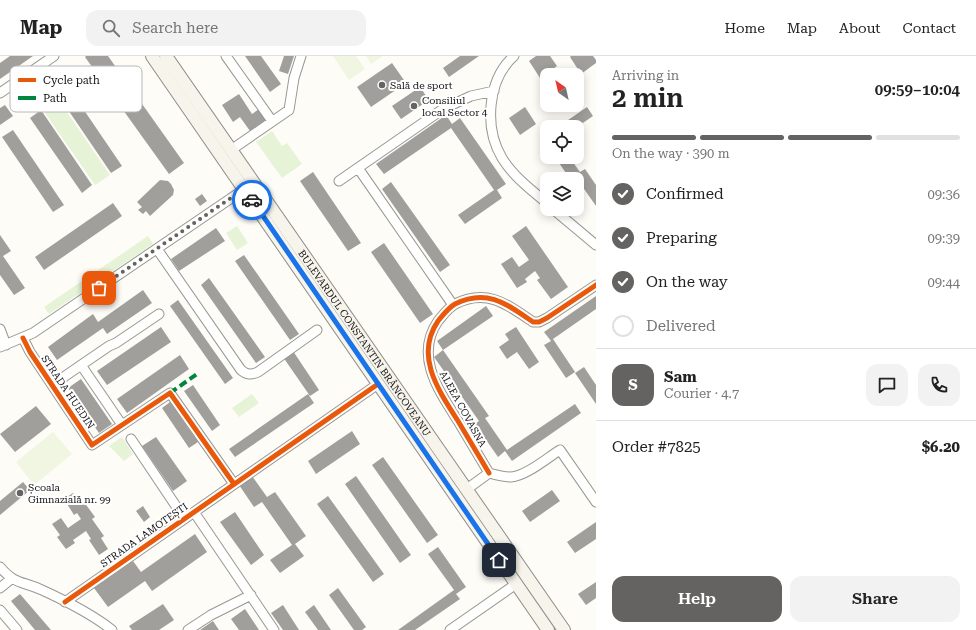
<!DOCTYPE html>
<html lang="en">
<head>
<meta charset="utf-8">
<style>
  body { margin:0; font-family:"Roboto Serif",serif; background:#f2f2f2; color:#222; height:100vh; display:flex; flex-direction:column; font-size:15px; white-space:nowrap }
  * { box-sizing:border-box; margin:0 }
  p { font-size:13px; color:#767676 }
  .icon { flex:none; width:22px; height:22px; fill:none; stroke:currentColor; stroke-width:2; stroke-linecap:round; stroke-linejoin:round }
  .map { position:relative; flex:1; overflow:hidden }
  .drawer { display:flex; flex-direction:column; background:#fff; width:380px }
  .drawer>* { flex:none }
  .needle { width:26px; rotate:326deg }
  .buttons { position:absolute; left:540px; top:12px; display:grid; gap:8px }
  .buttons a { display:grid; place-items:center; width:44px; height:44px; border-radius:8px; background:#fff; box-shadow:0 2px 10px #0003; font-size:20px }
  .pin { position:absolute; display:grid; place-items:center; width:34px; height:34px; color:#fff; margin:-17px; border-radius:8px; box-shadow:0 2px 6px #0006 }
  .courier { position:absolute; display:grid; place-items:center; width:40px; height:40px; margin:-20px; border:3px solid #1a73e8; border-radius:50%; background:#fff; color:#222; box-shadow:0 1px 5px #0007 }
  .head em { font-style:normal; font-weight:600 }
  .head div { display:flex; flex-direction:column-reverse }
  .head { display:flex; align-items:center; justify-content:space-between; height:68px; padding:0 16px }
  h1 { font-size:26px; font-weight:600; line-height:30px }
  .bar { display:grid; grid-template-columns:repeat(4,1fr); gap:6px 4px; align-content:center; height:48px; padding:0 16px }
  .bar i { height:5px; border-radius:3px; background:#e0e0e0 }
  .bar .active { background:#646362 }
  .bar p { grid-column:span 4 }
  .line { display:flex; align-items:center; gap:10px; padding:0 16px; border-top:1px solid #e0e0e0 }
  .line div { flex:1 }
  .round { display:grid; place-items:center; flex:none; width:42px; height:42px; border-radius:12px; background:#f2f2f2 }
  ol { padding:0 16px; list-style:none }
  li { display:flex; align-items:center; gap:12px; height:44px }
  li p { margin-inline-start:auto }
  li .icon { padding:4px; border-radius:50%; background:#646362; color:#fff; stroke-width:4 }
  li:last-child { color:#767676 }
  li i { width:22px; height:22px; border:2px solid #e0e0e0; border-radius:50% }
  .primary-button { display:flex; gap:8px; margin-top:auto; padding:8px 16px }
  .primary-button a { flex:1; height:46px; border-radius:12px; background:#646362; color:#fff; font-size:16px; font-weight:600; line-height:46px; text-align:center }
  .primary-button a+a { background:#f2f2f2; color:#222 }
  header { display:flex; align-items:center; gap:24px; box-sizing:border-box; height:56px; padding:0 20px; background:#fff; border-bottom:1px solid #e0e0e0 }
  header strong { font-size:19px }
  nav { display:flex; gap:22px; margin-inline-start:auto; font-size:14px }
  .search { width:280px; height:36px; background:#f2f2f2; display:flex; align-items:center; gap:10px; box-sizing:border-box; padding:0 14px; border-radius:12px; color:#767676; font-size:15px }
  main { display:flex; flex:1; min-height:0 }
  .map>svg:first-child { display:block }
</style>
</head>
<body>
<header>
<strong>Map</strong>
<div class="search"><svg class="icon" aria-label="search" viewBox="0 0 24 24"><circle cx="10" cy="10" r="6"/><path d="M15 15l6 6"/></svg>Search here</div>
<nav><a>Home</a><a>Map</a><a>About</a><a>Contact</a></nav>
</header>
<main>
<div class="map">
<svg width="596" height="574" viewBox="0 0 596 574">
  <rect width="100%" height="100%" fill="#fdfcf7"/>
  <!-- green -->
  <path fill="#e7f3d7" d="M58,43L110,119L95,129L43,54Z
    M272,75L282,90L287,87L302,108L282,122L256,86Z
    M237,170L248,187L237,194L226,177Z
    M148,180L153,188L49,258L44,251Z
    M252,338L259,347L239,361L232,352Z
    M122,381L133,398L124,405L109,390Z"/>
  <!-- pitch -->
  <path fill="#f0f6e1" d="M333,0H356L365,13L349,24Z
    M366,0H383L371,8Z
    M53,376L72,398L34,429L16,406Z"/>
  <!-- building -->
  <path fill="#a19f9c" d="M10,0H33L0,23V7Z
    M86,0H108L184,107L169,118L85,1Z
    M245,0H261L281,28L270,36Z
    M284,0H294L288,18L279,15Z
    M460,0H479L449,21L443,12Z
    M536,0H550L557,10L540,22L529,5Z
    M571,0H593L596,4V7L581,18L570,1Z
    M392,7L406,27L371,51L357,31Z
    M420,31L429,44L401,63L392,50Z
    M71,35L122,110L111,117L60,42Z
    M239,38L252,58L259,53L266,64L250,75L240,61L233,66L222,49Z
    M5,49L13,60L0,69V52Z
    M525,51L536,68L520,79L509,62Z
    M587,51L593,60L577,71H558Z
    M41,54L92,129L82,137L30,62Z
    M446,59L452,68L460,62L506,128L497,134L502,142L465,168L458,159L494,134L451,72L384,118L376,108Z
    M13,74L64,149L53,156L2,81Z
    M555,101H569L580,116L585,113L596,129V150L575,120L570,123Z
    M313,116L361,187L348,195L300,125Z
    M160,124L168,125L171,128L174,134L173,139L150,160L146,155L143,158L138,154L142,151L137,146Z
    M391,126L450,209L440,216L382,133Z
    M202,138L207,145L200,150L195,143Z
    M113,147L122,160L44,214L35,201Z
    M526,170L568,231L551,243L537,224L540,222L535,215L525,223L527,226L517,232L501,208L512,201L519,211L529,204L512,180Z
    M216,172L225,185L179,215L171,203Z
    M0,179L11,195L3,200L25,232L14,239L0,219Z
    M384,187L433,258L420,267L371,196Z
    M244,199L299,278L290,284L235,205Z
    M209,222L265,301L256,307L201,229Z
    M143,234L152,247L107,278L103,272L57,304L48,291L93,258L98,266Z
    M596,240V253L553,283L575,316L566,322L544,289L551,285L544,276Z
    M178,244L233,322L225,328L170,250Z
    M486,250L493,260L443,294L437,285Z
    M161,271L171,286L107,329L97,315Z
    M516,271L539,306L529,313L517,296L507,303L499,291L509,284L505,278Z
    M443,294L489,360L485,362L507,394L575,348L581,357L512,405L505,395L498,401L475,368L479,365L434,301Z
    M293,295L319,334L310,340L283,301Z
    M180,299L189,313L127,357L117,343Z
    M584,311L596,329V348L575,317Z
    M81,323L112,368L99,377L68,332Z
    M193,329L220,369L212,375L184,335Z
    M308,338L314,347L235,401L229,393Z
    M170,346L198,386L189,392L162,352Z
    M36,350L51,368L15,396L0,378Z
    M352,375L360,388L316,418L308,405Z
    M156,381L187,425L173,435L142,390Z
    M383,401L438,479L427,487L372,409Z
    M252,420L267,441L275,436L306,480L295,488L304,500L280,517L270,504L292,489L262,446L254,451L239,429Z
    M356,420L411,499L400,507L345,428Z
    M23,426L30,434L0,459V445Z
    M552,434L560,445L530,466L522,455Z
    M73,437L81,448L84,446L95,461L92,463L104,480L101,482L108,493L99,499L89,484L91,483L86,475L73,484L75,487L66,493L57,481L60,479L52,468L61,462L68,472L81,463L77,457L74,459L64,443Z
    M328,440L384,518L373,526L317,448Z
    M143,450L150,461L144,466L136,455Z
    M235,456L264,499L251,509L220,466Z
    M596,466V483L575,497L567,486Z
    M195,478L207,496L152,535L145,525L108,551L94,532L133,505L141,516Z
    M438,491L466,531L456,538L460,543L415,574H398L454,534L428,498Z
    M596,526V542L586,549L578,538Z
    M338,532L366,571L362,574H354L329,539Z
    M20,538L51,574H35L11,545Z
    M163,548L174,564L159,574H132L129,570Z
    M283,549L299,574H283L271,557Z
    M314,549L331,574H318L305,556Z
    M245,553L259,574H239L231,563Z
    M213,565L219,574H200Z"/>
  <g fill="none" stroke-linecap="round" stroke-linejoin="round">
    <defs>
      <path id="minor" d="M226,0L272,65
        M514,0C487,24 484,72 502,102C513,120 531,134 547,147
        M0,37L54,0
        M231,94L289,54L294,22L301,0
        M358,112L453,249
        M339,125L443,53L471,40L494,35
        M553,153L596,189
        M157,193L241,314C247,319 251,319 258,316L317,274
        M0,273L6,289
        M23,282L30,296L92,389L170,337L234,428
        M0,291L33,277L249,130
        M81,309L122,369
        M52,329L109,290L116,287L159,258
        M131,383L184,462
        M489,417C479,400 468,382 458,365C439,335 414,300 438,265C443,259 448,252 455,248C487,232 507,248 533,266H539L547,262L596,229
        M467,433L489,417C496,419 504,421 511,421C526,420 547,402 560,394L596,446
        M194,456L274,574
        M0,511C15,529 23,525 42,534C66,545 92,558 112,574
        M0,532L11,523
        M65,546L378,328
        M0,554L17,574
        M188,574L211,559L251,539
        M450,574L516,528"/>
      <g id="secondary">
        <path d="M152,0L548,574"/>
        <path id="s1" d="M166,0L564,574"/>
      </g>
    </defs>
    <!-- minor casing -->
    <use href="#minor" stroke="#979795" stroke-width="11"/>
    <!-- secondary casing -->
    <use href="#secondary" stroke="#8e8d8b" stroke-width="14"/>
    <!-- minor -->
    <use href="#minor" stroke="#fffffe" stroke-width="9"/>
    <!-- secondary -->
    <use href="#secondary" stroke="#f6f4eb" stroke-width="12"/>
    <!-- quiet -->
    <path stroke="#00873e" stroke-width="4" stroke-dasharray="8 4" stroke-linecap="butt" d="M170,337L197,318"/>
    <defs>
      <path id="cycleway" d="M23,282L30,296L92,389L170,337L234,428
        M489,417C479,400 468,382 458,365C439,335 414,300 438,265C443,259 448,252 455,248C487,232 507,248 533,266H539L547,262L596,229
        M65,546L378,328"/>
    </defs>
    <!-- cycleway casing -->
    <use href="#cycleway" stroke="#fff" stroke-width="8"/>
    <!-- cycleway -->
    <use href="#cycleway" stroke="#e8590c" stroke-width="5"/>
  </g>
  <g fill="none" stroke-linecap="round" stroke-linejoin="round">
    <!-- done -->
    <path stroke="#646362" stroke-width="4" stroke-dasharray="0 7.2" d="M99,232L244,133L252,144"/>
    <!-- route -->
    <path stroke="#1a73e8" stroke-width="5" d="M252,144L499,504"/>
  </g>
  <!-- markers -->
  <g fill="#646362" stroke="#fff" stroke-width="1.5">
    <circle cx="382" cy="29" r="4"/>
    <circle cx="414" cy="50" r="4"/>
    <circle cx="20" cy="437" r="4"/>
  </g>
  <g text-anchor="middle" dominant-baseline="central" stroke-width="4" stroke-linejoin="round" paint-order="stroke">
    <!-- poi labels -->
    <g font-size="10" fill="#111" stroke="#fff" text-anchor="start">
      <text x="390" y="29">Sală de sport</text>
      <text x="422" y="44">Consiliul<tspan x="422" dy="12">local Sector 4</tspan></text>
      <text x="28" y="431">Școala<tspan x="28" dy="12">Gimnazială nr. 99</tspan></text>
    </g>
    <!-- street labels -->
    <g font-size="10" fill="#111" stroke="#fff">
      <text stroke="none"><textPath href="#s1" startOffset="349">BULEVARDUL CONSTANTIN BRÂNCOVEANU</textPath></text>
      <text transform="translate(68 336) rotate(56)">STRADA HUEDIN</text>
      <text transform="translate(463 353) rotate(61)">ALEEA COVASNA</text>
      <text transform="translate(144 479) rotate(-35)">STRADA LAMOTEȘTI</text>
    </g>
  </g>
  <!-- legend -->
  <rect x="10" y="10" width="132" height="46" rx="6" fill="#fff" stroke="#b8b8b8" stroke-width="1"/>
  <rect x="18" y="22" width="18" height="4" fill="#e8590c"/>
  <rect x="18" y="40" width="18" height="4" fill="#00873e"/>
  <g font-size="11" fill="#111">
    <text x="43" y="28">Cycle path</text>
    <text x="43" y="46">Path</text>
  </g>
</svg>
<div class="buttons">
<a><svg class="needle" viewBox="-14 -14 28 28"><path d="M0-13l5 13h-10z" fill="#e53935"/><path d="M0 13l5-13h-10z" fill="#767676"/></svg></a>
<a><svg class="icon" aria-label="locate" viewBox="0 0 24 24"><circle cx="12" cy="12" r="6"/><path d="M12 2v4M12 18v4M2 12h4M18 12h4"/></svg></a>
<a><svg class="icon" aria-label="layers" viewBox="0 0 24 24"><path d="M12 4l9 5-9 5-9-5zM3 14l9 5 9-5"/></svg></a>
</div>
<div class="pin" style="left:99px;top:232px;background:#ea580c"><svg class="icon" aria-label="bag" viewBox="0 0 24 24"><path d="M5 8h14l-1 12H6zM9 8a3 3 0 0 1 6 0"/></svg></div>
<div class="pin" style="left:499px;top:504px;background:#1f2937"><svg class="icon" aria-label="home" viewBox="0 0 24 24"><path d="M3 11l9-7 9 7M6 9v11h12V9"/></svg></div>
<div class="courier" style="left:252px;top:144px"><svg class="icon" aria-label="car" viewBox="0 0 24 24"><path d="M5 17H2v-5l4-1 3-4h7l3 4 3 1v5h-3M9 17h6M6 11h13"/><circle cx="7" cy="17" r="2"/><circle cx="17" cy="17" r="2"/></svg></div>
</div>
<section class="drawer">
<div class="head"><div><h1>2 min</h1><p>Arriving in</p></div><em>09:59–10:04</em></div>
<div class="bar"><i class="active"></i><i class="active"></i><i class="active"></i><i></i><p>On the way · 390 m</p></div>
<ol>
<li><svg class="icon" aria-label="check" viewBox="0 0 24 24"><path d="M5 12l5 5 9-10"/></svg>Confirmed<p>09:36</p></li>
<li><svg class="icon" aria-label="check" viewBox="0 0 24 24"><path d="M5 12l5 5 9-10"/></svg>Preparing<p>09:39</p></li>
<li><svg class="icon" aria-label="check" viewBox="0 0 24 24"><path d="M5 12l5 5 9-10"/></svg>On the way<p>09:44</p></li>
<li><i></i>Delivered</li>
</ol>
<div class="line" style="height:72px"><b class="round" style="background:#646362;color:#fff">S</b><div><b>Sam</b><p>Courier · 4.7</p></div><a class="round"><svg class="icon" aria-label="chat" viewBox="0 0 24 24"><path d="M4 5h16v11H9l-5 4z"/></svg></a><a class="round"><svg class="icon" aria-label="phone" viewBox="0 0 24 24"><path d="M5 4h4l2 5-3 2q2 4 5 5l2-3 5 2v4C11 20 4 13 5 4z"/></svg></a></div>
<div class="line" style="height:52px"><div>Order #7825</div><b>$6.20</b></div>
<div class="primary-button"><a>Help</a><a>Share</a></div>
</section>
</main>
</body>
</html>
